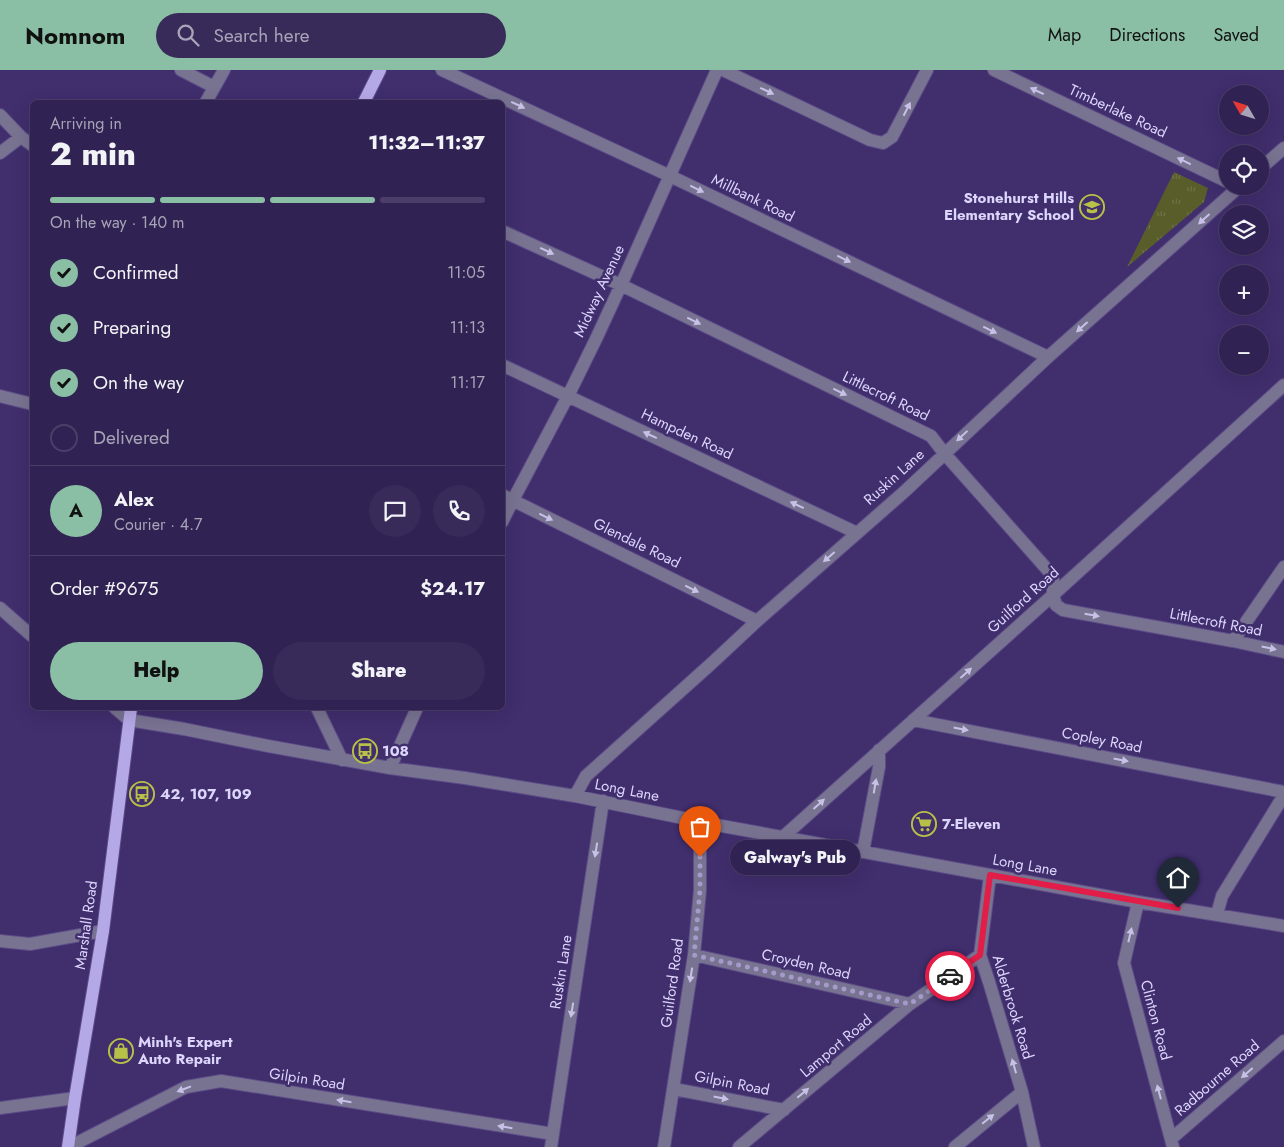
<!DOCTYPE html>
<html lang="en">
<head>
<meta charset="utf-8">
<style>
  body { margin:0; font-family:Jost,sans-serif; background:#382a59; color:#f1f3f6; height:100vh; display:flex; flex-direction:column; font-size:19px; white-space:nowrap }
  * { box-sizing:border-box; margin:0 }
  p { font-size:16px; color:#a8a4b8 }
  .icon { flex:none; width:28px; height:28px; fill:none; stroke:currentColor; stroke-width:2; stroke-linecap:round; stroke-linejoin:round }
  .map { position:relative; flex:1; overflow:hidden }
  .sheet { position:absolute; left:30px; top:30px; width:475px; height:610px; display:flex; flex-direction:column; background:#302252; border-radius:8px; box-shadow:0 5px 20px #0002,0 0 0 1px #4b3f69 }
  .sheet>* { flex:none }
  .needle { width:32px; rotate:309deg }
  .fabs { position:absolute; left:1219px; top:15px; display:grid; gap:10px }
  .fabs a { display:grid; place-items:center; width:50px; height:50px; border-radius:50%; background:#302252; box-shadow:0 5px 20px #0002,0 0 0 1px #4b3f69; font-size:25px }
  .pin { position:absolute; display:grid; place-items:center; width:42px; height:42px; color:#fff; margin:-51px -21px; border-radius:50% 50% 50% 0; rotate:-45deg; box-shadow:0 0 5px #0007 }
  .pin .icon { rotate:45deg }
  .courier { position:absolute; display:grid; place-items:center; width:50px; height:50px; margin:-25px; border:4px solid #e11d48; border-radius:50%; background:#fff; color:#222; box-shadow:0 1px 6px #0007 }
  .bubble { position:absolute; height:35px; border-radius:18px; background:#302252; box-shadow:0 5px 20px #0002,0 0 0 1px #4b3f69; font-size:16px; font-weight:800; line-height:35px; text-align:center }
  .summary em { font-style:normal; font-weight:800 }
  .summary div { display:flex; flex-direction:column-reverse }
  .summary { display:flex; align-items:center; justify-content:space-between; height:85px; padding:0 20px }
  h1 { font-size:32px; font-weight:800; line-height:38px }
  .bar { display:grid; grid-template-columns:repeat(4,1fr); gap:8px 5px; align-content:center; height:60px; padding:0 20px }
  .bar i { height:6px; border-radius:4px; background:#4b3f69 }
  .bar .current { background:#8abfa5 }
  .bar p { grid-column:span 4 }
  .line { display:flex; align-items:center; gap:12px; padding:0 20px; border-top:1px solid #4b3f69 }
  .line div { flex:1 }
  .round { display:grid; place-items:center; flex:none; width:52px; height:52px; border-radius:26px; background:#382a59 }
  ol { padding:0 20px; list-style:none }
  li { display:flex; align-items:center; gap:15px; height:55px }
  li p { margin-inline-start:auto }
  li .icon { padding:5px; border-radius:50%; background:#8abfa5; color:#111; stroke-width:4 }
  li:last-child { color:#a8a4b8 }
  li i { width:28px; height:28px; border:2px solid #4b3f69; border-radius:50% }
  .cta { display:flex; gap:10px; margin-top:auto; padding:10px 20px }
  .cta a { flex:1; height:58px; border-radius:30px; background:#8abfa5; color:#111; font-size:20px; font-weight:800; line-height:58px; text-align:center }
  .cta a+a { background:#382a59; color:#f1f3f6 }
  header { display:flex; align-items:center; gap:30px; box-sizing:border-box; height:70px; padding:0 25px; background:#8abfa5; color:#111 }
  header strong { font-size:24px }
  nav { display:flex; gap:28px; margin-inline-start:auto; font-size:18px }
  .search { width:350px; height:45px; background:#382a59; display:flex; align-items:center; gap:12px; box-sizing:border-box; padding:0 18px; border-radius:28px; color:#a8a4b8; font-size:19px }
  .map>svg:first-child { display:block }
</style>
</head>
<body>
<header>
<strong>Nomnom</strong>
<div class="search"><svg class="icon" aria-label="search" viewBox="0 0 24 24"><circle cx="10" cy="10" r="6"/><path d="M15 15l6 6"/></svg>Search here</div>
<nav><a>Map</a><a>Directions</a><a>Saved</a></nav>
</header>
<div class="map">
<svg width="1284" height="1077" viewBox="0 0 1284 1077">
  <defs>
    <pattern id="grass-tufts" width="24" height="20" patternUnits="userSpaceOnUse" patternTransform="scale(1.25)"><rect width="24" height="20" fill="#585d2a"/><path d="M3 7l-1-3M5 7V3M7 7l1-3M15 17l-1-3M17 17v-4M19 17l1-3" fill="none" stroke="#6f734a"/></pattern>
  </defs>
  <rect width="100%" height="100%" fill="#402e6d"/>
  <!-- grass -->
  <path fill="url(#grass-tufts)" d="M1174,102L1208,118L1204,132L1127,197Z"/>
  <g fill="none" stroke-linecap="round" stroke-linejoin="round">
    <defs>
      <path id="minor" d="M181,0L214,17
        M442,0L670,106L1048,287
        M723,0L870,70L883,73L892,67L927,0
        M994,0L1228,112
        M206,32L224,0
        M0,45L21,67L32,75
        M0,83L21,67
        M1260,99L1284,78
        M502,161L621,215L931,366L944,383L1053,506V525L1056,535L1063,540L1233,571L1284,582
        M502,295L857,463
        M0,326L32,334
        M502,425L757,551
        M502,452L513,430L568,326L596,269L621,215L717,0
        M0,538L32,566
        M1233,571L1284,497
        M115,638L129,650L184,659L268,676L390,698L465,708L575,726L722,756L1138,832L1284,856
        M317,638L342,690
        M913,650L1284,722
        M390,698L417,638
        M575,726L586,706L712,593L757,551L904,422L1048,287L1240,116
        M783,767L1053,525L1284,315
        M863,782L879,697V680
        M990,805L980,885L989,912L1022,1022L1034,1077
        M1138,832L1124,893L1173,1077
        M1217,844L1222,826L1284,725
        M0,871L30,874L103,861
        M694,885L910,934
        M674,1019L784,1040
        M0,1038L75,1028
        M1171,1069L1284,971
        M69,1077L186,1017L221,1011L553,1064
        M551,1077L603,731
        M664,1077L694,885L700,820V771L703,752
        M739,1077L910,934L980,885
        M955,1077L1022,1022"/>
      <path id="major" d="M364,32L380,0
        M68,1077L75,1028L103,861L131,638"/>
    </defs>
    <!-- minor casing -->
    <use href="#minor" stroke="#5c4c87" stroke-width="14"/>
    <!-- major casing -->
    <use href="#major" stroke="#5c4c87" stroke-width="14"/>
    <!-- minor -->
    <use href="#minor" stroke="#797392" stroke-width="12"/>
    <!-- major -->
    <use href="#major" stroke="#b5a8e7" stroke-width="12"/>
  </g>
  <!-- one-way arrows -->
  <defs><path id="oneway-solid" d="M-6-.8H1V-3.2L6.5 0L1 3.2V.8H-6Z" transform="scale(1.25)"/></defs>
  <g fill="#c8c1e7">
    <use href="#oneway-solid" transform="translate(767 21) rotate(25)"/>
    <use href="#oneway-solid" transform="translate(1037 21) rotate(-155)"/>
    <use href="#oneway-solid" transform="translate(518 35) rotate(25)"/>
    <use href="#oneway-solid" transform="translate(907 39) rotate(-63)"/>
    <use href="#oneway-solid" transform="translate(1184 91) rotate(-154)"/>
    <use href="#oneway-solid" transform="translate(697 119) rotate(26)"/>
    <use href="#oneway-solid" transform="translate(1204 149) rotate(138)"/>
    <use href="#oneway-solid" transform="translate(547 181) rotate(25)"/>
    <use href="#oneway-solid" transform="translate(844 189) rotate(26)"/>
    <use href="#oneway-solid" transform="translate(694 251) rotate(26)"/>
    <use href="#oneway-solid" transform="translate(1082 257) rotate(138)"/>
    <use href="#oneway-solid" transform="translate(990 260) rotate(26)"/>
    <use href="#oneway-solid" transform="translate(840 322) rotate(26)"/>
    <use href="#oneway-solid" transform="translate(650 365) rotate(-155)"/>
    <use href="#oneway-solid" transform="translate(962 366) rotate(137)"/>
    <use href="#oneway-solid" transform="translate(797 435) rotate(-155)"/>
    <use href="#oneway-solid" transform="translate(546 447) rotate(26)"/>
    <use href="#oneway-solid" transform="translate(829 487) rotate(139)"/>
    <use href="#oneway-solid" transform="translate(692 519) rotate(26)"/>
    <use href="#oneway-solid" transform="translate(1092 545) rotate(10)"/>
    <use href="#oneway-solid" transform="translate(1269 578) rotate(12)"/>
    <use href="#oneway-solid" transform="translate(966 603) rotate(-42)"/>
    <use href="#oneway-solid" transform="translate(961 659) rotate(11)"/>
    <use href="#oneway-solid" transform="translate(1121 690) rotate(11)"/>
    <use href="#oneway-solid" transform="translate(875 716) rotate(-80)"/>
    <use href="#oneway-solid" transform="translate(819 734) rotate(-42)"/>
    <use href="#oneway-solid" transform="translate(596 780) rotate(99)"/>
    <use href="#oneway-solid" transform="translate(1130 865) rotate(-77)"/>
    <use href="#oneway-solid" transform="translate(691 905) rotate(99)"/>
    <use href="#oneway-solid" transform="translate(572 940) rotate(99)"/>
    <use href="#oneway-solid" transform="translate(1014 996) rotate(-106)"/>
    <use href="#oneway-solid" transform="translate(1247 1003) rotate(139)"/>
    <use href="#oneway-solid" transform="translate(184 1019) rotate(159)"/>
    <use href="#oneway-solid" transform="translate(1159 1022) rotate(-105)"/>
    <use href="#oneway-solid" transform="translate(803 1023) rotate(-40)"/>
    <use href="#oneway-solid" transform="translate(721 1028) rotate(11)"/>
    <use href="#oneway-solid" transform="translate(344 1031) rotate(-171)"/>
    <use href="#oneway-solid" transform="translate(988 1049) rotate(-39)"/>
    <use href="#oneway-solid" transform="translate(505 1057) rotate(-171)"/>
  </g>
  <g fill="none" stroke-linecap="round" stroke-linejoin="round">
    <!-- done -->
    <path stroke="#a59bca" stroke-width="5" stroke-dasharray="0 9" d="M700,787V820L694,885L910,934L950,906"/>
    <!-- route -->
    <path stroke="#e11d48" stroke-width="6" d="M950,906L980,885L990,805L1178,838"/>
  </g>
  <!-- icons -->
  <defs>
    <symbol id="school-ring" viewBox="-11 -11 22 22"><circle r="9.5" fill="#402e6d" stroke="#b7c148" stroke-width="1.5"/><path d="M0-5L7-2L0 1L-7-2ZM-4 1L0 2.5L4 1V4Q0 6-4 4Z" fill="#b7c148"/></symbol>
    <symbol id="bus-ring" viewBox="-11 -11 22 22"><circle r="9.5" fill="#402e6d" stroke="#b7c148" stroke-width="1.5"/><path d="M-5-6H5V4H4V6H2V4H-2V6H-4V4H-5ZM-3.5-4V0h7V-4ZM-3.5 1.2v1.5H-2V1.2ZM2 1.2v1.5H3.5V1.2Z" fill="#b7c148"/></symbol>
    <symbol id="supermarket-ring" viewBox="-11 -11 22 22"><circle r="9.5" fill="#402e6d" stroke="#b7c148" stroke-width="1.5"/><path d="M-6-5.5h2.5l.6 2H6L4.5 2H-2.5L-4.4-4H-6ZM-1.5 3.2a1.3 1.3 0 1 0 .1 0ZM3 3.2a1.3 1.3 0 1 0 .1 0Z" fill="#b7c148"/></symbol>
    <symbol id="shop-ring" viewBox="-11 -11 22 22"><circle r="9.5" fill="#402e6d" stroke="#b7c148" stroke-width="1.5"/><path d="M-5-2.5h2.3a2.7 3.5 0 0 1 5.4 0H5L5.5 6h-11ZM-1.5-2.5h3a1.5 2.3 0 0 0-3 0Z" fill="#b7c148"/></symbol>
  </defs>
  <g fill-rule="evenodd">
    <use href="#school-ring" x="1078" y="123" width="28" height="28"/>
    <use href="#bus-ring" x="351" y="667" width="28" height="28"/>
    <use href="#bus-ring" x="128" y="710" width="28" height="28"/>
    <use href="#supermarket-ring" x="910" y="740" width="28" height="28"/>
    <use href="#shop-ring" x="107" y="967" width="28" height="28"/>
  </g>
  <g text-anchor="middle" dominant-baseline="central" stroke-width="5" stroke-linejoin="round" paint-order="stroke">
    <!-- street labels -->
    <g font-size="15" fill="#dcd5fc" stroke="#402e6d">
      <text transform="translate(1118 41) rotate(25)">Timberlake Road</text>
      <text transform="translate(753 128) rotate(26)">Millbank Road</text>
      <text transform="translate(599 221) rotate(-65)">Midway Avenue</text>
      <text transform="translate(886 326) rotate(26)">Littlecroft Road</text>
      <text transform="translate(687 364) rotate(25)">Hampden Road</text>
      <text transform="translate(894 407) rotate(-42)">Ruskin Lane</text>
      <text transform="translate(637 473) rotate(26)">Glendale Road</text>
      <text transform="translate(1023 530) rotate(-42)">Guilford Road</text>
      <text transform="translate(1216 552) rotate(11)">Littlecroft Road</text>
      <text transform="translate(1102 670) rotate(11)">Copley Road</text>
      <text transform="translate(627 720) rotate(11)">Long Lane</text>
      <text transform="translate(1025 795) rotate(10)">Long Lane</text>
      <text transform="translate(86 855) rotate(-82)">Marshall Road</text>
      <text transform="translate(806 894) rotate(13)">Croyden Road</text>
      <text transform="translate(561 902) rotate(-81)">Ruskin Lane</text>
      <text transform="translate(672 913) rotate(-82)">Guilford Road</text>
      <text transform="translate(1013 937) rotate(73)">Alderbrook Road</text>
      <text transform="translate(1156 950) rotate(75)">Clinton Road</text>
      <text transform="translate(836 976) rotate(-40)">Lamport Road</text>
      <text transform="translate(1217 1008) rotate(-41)">Radbourne Road</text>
      <text transform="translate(307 1009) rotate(9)">Gilpin Road</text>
      <text transform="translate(732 1013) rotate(11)">Gilpin Road</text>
    </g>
    <!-- poi labels -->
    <g font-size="15" font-weight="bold" fill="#dcd5fc" stroke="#402e6d" text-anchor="start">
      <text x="1074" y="128" text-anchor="end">Stonehurst Hills<tspan x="1074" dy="17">Elementary School</tspan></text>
      <text x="382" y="681">108</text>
      <text x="160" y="724">42, 107, 109</text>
      <text x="942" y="754">7-Eleven</text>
      <text x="138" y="972">Minh's Expert<tspan x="138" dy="17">Auto Repair</tspan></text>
    </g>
  </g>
</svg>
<div class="fabs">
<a><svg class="needle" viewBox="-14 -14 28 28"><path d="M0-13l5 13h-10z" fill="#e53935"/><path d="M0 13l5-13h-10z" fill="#a8a4b8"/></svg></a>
<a><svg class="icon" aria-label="locate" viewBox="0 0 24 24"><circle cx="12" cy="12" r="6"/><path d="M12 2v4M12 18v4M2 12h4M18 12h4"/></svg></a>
<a><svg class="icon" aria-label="layers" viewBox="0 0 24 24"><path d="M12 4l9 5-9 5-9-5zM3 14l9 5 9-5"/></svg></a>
<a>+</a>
<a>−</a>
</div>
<div class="pin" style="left:700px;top:787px;background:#ea580c"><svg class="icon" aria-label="bag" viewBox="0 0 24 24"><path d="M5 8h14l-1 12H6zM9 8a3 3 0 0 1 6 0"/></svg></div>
<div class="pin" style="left:1178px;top:838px;background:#1f2937"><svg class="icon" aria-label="home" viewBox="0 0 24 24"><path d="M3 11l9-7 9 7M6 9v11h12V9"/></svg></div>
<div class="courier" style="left:950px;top:906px"><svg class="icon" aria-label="car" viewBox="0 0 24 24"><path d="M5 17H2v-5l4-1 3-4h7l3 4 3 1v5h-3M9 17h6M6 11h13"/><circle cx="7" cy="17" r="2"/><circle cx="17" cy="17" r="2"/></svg></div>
<div class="bubble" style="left:730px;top:770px;width:130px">Galway's Pub</div>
<section class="sheet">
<div class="summary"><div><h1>2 min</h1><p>Arriving in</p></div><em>11:32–11:37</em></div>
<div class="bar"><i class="current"></i><i class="current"></i><i class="current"></i><i></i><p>On the way · 140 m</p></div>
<ol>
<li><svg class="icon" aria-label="check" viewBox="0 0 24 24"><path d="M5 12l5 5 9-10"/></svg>Confirmed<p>11:05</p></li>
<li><svg class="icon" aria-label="check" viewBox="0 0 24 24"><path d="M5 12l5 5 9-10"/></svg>Preparing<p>11:13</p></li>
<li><svg class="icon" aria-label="check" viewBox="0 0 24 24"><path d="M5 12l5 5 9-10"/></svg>On the way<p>11:17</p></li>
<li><i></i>Delivered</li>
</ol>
<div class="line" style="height:90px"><b class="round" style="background:#8abfa5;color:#111">A</b><div><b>Alex</b><p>Courier · 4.7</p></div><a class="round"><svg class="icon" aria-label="chat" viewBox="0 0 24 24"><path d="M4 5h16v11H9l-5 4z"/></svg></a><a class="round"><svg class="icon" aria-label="phone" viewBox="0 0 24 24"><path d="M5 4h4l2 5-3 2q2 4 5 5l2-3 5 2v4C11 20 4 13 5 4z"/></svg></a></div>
<div class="line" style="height:65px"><div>Order #9675</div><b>$24.17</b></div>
<div class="cta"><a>Help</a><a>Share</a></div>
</section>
</div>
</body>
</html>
